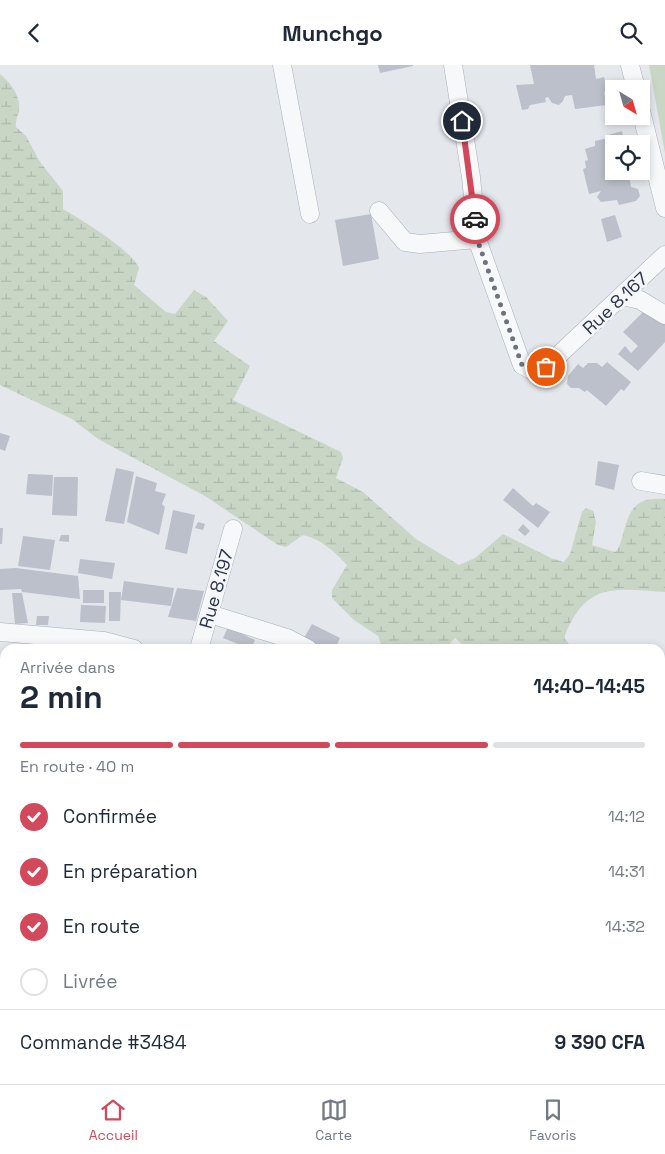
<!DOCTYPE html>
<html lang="fr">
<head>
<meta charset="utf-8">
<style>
  body { margin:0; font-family:"Space Grotesk",sans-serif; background:#f2f2f3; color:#1f2937; height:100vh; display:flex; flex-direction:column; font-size:19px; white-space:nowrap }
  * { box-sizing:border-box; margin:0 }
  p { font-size:16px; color:#747a83 }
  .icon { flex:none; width:28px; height:28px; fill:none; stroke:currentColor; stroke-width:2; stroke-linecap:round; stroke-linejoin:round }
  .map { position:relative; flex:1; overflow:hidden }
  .panel { position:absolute; left:0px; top:579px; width:665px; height:441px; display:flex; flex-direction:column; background:#fff; border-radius:15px 15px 0 0; box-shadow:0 2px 8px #0003 }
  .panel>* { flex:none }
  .needle { width:32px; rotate:143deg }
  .tools { position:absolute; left:605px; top:15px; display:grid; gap:10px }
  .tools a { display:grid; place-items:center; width:45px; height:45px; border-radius:0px; background:#fff; box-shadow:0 2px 8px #0003; font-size:25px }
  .pin { position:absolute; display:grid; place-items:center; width:42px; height:42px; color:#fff; margin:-21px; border:2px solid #fff; border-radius:50%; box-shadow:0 1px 5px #0007 }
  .courier { position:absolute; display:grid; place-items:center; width:50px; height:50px; margin:-25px; border:4px solid #d1495b; border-radius:50%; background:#fff; color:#222; box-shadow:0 1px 6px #0007 }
  .headline em { font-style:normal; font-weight:800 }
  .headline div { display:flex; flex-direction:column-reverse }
  .headline { display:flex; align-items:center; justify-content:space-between; height:85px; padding:0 20px }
  h1 { font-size:32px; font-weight:800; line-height:38px }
  .bar { display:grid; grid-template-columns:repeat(4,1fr); gap:8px 5px; align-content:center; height:60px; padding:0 20px }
  .bar i { height:6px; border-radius:4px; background:#e0e1e3 }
  .bar .current { background:#d1495b }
  .bar p { grid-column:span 4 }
  .line { display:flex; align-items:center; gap:12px; padding:0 20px; border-top:1px solid #e0e1e3 }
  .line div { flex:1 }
  ol { padding:0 20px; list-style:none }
  li { display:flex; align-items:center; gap:15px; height:55px }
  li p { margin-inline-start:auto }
  li .icon { padding:5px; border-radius:50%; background:#d1495b; color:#fff; stroke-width:4 }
  li:last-child { color:#747a83 }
  li i { width:28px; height:28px; border:2px solid #e0e1e3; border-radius:50% }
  header { display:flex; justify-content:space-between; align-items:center; height:65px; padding:0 20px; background:#fff; font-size:22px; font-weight:800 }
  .tab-bar { display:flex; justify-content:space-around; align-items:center; height:70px; border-top:1px solid #e0e1e3; background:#fff; font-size:14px; color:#747a83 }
  .tab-bar a { display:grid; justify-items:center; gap:2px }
  .tab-bar .current { color:#d1495b }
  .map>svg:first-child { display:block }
</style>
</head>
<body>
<header><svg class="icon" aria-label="back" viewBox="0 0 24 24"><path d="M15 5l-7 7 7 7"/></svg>Munchgo<svg class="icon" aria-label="search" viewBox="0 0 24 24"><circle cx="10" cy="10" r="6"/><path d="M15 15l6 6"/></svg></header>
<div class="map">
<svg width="665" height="1019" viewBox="0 0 665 1019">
  <defs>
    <pattern id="wetland-marsh" width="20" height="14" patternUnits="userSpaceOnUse" patternTransform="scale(1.25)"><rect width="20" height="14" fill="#c9d6c5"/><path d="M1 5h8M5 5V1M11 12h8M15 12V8" fill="none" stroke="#adb8ab"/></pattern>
  </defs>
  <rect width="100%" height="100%" fill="#e4e7ec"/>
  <!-- wetland -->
  <path fill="url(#wetland-marsh)" d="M0,9C10,17 21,31 19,45C18,51 15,56 16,62L26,71L40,97L63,126V144C80,154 132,185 139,203L134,220L166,247L175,249L194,225L206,232L228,256L214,276L250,301L233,335L341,387L343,393L336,413L363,427L416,474L459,500L475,493L503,469L551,493L564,497L570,489L582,447L586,443L593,446L596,457L592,480L615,487C619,484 620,479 622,473C629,446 633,432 665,434V527C616,524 587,516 565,570V574L573,584H468L455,573L445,584H388L381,579L378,571L354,555L332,533V525L347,500C335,487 321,474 303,470L286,482L278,480L205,431L98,374L72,354L0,320Z"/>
  <!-- green -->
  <path fill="#c9d6c5" d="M649,0H665V88Z"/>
  <!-- building -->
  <path fill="#bbc0ca" d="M378,0H413V1L380,8Z
    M530,0H594L596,14L604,12L608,26L604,27L607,40L575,44L572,30L565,31L563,36L559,40L552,38L548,32L545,33L546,37L530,40L528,44L522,45L516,20L534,19Z
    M622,66L624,77L614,79V106H628L631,122L638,124L640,131L636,136L619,140L617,135L601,137L597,132L601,126L589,129L583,104L586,103L585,96L588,95L585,84L595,81V76L608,73V70Z
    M371,149L379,194L343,201L335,155Z
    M615,150L622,172L607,177L601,154Z
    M647,243L665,254V277L638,306L618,289L625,281L631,288L638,281L623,267Z
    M607,297L631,317L624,326L621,324L606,341L587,325L585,327L579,323H571L567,319L568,311L578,299L583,303L588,298H597L602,302Z
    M0,368L10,371L5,386L0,384Z
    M598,396L619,400L614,425L595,420Z
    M116,403L134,407L124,459L105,456Z
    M28,409L53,410L52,431L26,429Z
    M136,411L157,418L155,426L166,429L162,439L165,442L159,470L127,457Z
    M54,412H78L77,451L52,450Z
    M513,423L533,441L536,438L550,447L538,463L503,435Z
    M173,445L195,450L187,489L165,484Z
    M198,457L205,459L203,465L195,463Z
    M523,459L530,466L525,471L518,465Z
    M0,463H3L2,479H0Z
    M61,470H69V477L59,476Z
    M23,471L55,475L50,505L18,501Z
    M80,494L115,498L112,514L78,508Z
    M16,503L78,511L80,534L22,527L21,524L0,525V504Z
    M124,516L174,523L171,541L121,535Z
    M177,523L204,526L196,556L168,552Z
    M83,525H104V538H83Z
    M109,527H121L120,556H109Z
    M12,528H22L28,558L15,559Z
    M81,540L106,541L105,558L80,557Z
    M37,551H49L48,560H36Z
    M312,559L340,573L335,584H325L304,573Z
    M228,562L255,575L251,584L223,573Z
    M0,606H3L5,628H0Z
    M3,752H5V810L0,808V756Z
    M5,938V991H2L5,1000V1015H8L9,1019H0V939Z
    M665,990V1019H654L645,1015H660V1001Z
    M16,1015H28L30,1018L16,1019Z
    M138,1015H154V1019H137Z
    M165,1015H206L205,1019H164Z
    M289,1015H328L326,1019H297Z
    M438,1015H494L492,1019H441L437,1017Z
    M531,1015H553L551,1019L540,1015L538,1019Z"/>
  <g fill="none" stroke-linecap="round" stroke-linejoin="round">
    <defs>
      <path id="street" d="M282,0L310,149
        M453,0L471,112L477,174L522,300L533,306L546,302L665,190
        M630,0L636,24
        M641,46L665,143
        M379,146L405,177L420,179L477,174
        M622,231L640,235L665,250
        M641,416L665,420
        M210,549L287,573L308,584
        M0,567L104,576L134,584
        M199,584L233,464
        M660,635L665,634
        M660,897L665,899
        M620,1015L628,1019
        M85,1019L86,1015
        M352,1019L354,1015"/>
    </defs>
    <!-- street casing -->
    <use href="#street" stroke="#a9aeb7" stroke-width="19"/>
    <!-- street -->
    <use href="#street" stroke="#f7f8fa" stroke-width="18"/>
  </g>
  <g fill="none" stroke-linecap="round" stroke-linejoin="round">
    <!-- done -->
    <path stroke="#6c737f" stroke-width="5" stroke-dasharray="0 9" d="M475,154L477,174L522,300L532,306L546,302"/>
    <!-- route -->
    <path stroke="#d1495b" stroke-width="6" d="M462,56L475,154"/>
  </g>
  <g text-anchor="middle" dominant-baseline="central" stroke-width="5" stroke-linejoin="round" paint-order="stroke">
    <!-- street labels -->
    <g font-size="18" fill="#2b3445" stroke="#f4f6f9">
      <text transform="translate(615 238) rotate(-43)">Rue 8.167</text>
      <text transform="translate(216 524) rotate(-74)">Rue 8.197</text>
    </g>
  </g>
</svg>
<div class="tools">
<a><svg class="needle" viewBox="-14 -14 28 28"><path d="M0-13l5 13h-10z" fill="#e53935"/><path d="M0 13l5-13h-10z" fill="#747a83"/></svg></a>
<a><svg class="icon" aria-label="locate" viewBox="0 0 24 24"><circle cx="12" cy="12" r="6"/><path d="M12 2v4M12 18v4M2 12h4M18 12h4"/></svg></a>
</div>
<div class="pin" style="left:546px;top:302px;background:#ea580c"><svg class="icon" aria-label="bag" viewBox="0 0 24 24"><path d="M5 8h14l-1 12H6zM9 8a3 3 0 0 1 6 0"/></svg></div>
<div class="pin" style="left:462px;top:56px;background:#1f2937"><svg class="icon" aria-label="home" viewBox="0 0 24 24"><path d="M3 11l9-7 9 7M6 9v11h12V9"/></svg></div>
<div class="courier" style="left:475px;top:154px"><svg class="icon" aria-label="car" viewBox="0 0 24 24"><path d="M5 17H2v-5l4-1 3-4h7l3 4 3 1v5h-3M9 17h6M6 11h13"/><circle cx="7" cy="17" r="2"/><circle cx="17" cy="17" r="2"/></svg></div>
<section class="panel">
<div class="headline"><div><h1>2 min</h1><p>Arrivée dans</p></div><em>14:40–14:45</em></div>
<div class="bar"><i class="current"></i><i class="current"></i><i class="current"></i><i></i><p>En route · 40 m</p></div>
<ol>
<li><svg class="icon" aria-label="check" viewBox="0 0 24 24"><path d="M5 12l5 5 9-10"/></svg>Confirmée<p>14:12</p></li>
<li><svg class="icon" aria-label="check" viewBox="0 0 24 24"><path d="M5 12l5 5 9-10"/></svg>En préparation<p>14:31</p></li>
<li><svg class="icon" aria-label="check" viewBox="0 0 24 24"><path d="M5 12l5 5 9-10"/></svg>En route<p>14:32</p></li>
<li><i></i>Livrée</li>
</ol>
<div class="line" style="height:65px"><div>Commande #3484</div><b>9 390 CFA</b></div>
</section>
</div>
<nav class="tab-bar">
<a class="current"><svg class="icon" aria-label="home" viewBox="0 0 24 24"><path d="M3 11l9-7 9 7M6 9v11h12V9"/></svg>Accueil</a>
<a><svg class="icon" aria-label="map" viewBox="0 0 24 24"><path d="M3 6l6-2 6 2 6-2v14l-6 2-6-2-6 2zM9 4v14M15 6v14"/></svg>Carte</a>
<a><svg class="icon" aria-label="saved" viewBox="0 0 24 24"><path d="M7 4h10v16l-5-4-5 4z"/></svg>Favoris</a>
</nav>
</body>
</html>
